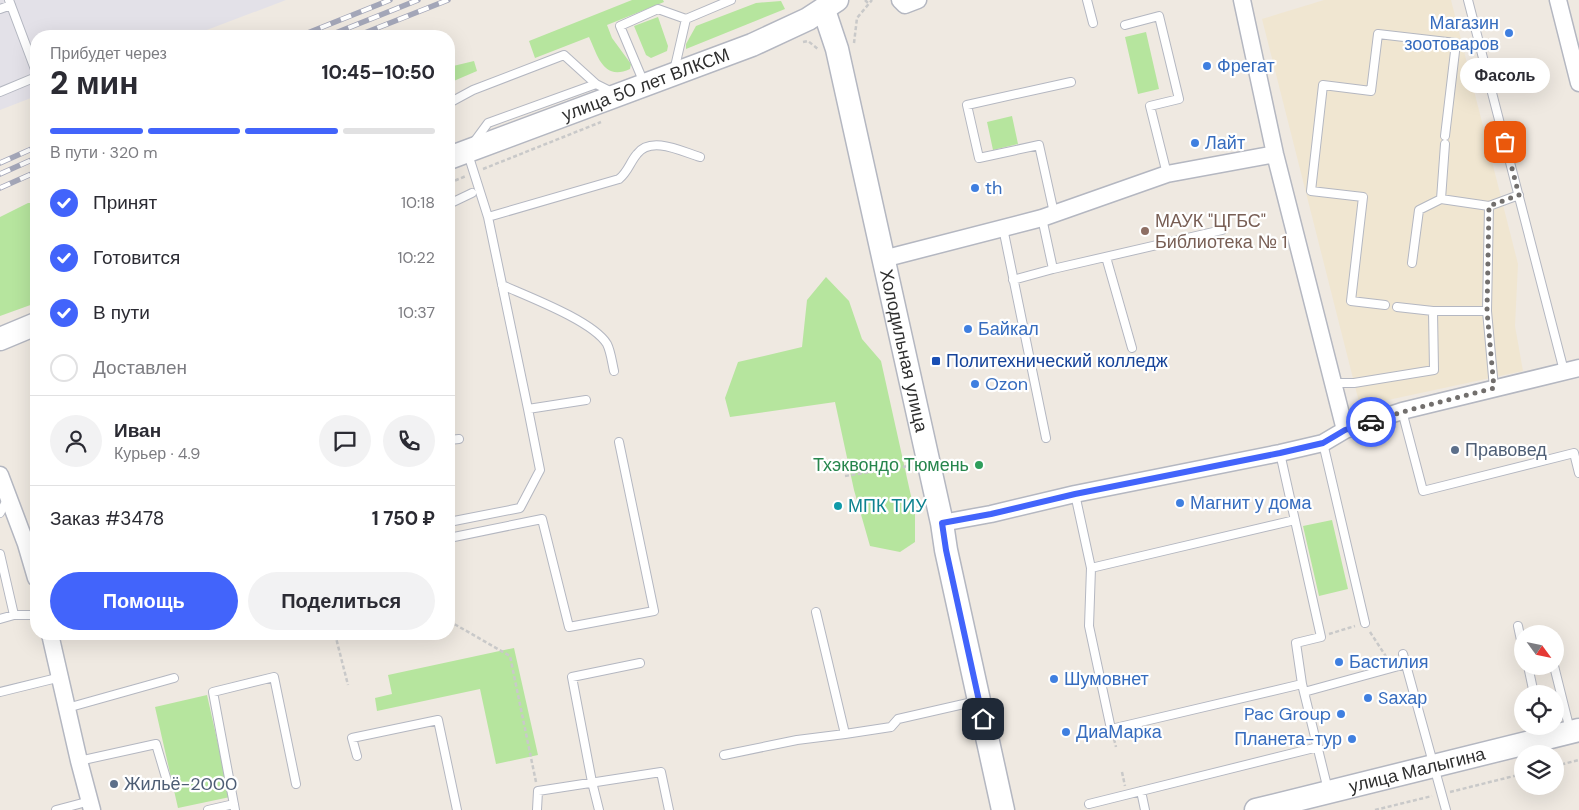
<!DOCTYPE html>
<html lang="ru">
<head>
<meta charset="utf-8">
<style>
  body { margin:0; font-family:"DM Sans",sans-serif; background:#f2f2f3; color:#2b2b33; height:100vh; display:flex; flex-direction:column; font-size:19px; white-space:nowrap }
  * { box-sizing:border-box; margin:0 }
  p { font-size:16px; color:#7c7c81 }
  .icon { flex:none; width:28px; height:28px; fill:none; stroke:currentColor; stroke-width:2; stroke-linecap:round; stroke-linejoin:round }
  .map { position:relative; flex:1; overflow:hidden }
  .sheet { position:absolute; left:30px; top:30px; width:425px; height:610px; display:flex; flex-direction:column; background:#fff; border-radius:20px; box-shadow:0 5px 20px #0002 }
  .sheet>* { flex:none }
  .needle { width:32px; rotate:123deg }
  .controls { position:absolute; left:1514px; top:625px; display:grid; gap:10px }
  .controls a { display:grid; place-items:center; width:50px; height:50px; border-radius:50%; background:#fff; box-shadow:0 5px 20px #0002; font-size:25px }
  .pin { position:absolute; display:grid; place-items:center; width:42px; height:42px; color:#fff; margin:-21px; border-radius:10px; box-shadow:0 2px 8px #0006 }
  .courier { position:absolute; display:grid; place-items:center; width:50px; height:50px; margin:-25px; border:4px solid #4264fb; border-radius:50%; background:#fff; color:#222; box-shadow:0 1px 6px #0007 }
  .bubble { position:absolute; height:35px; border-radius:18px; background:#fff; box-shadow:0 5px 20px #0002; font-size:16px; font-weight:800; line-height:35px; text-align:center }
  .head em { font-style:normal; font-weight:800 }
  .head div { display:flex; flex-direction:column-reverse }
  .head { display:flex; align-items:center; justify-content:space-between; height:85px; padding:0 20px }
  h1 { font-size:32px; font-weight:800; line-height:38px }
  .bar { display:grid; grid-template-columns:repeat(4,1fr); gap:8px 5px; align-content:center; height:60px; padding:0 20px }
  .bar i { height:6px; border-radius:4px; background:#e1e1e2 }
  .bar .current { background:#4264fb }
  .bar p { grid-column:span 4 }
  .line { display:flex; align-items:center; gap:12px; padding:0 20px; border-top:1px solid #e1e1e2 }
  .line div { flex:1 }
  .round { display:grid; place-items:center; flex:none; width:52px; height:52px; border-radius:26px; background:#f2f2f3 }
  ol { padding:0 20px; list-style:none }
  li { display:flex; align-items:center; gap:15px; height:55px }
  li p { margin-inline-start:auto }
  li .icon { padding:5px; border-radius:50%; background:#4264fb; color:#fff; stroke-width:4 }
  li:last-child { color:#7c7c81 }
  li i { width:28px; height:28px; border:2px solid #e1e1e2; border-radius:50% }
  .action { display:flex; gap:10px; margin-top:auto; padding:10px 20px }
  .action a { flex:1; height:58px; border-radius:30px; background:#4264fb; color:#fff; font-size:20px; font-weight:800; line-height:58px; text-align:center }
  .action a+a { background:#f2f2f3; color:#2b2b33 }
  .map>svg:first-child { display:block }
</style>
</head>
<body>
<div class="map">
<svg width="1579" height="810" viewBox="0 0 1579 810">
  <rect width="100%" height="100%" fill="#efe9e1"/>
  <!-- industrial -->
  <path fill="#e3e1e8" d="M0,0H286L191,36H36V96L0,110Z"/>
  <!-- education -->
  <path fill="#f0e6d1" d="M1324,0H1451L1518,264L1515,326L1523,371L1360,406L1262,19Z"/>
  <!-- green -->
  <path fill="#b6e59e" d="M632,0H663L664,2L607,25L612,38L631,64L630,69C603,81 598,56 589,37L535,58L529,41Z
    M781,1L785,9L686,49V44L696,26L756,3Z
    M658,17L668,46L667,51L651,58L646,55L634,26Z
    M1146,32L1159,89L1138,94L1125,37Z
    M474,61L477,71L449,83V67Z
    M1012,116L1018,144L993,150L987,122Z
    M28,203H36V303L0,316V217Z
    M826,277L849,301L862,339L881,361L915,514V542L900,552L870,546L854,490L835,402L730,417L725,398L738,362L802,347L807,300Z
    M1332,520L1348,589L1319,596L1303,526Z
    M514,648L538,755L496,764L480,689L377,711L375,698L392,694L388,675Z
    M207,695L230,797L178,808L155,707Z"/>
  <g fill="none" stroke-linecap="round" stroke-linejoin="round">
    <defs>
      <path id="lane" d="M9,0L36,72
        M1087,0L1093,23
        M1468,0L1564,371
        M0,9L11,5
        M1125,25L1159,16L1179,99L1150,106L1167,174
        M674,71L686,19L731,0
        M644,83L620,26L658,9L686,19
        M0,92L36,77
        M449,103L473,90L564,55L596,84L612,92
        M474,142L488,123L596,84
        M1445,144L1441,199L1489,206L1487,311
        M468,154L488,217L528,409L586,400
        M449,204L472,193
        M1489,206L1519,195
        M1054,213L1039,145L979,158L967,105L1071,82
        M488,217L619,179C628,172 630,162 637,154C651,135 683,152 700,157
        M1042,218L1053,269L1222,230
        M1003,228L1046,438
        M1106,257L1132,348
        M1412,263L1419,210L1441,199
        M1013,280L1053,269
        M502,285C529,297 593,321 607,344C611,352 612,363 614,371
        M1385,305L1351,301L1363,197L1311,191L1323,85L1371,91L1378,34L1456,43L1445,136
        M1397,307L1433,311
        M1333,383H1354L1434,370L1433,311H1487L1494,388
        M1402,411L1423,491L1574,453L1579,473
        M449,440L459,439
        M1323,443L1365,623
        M1280,453L1321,637L1296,643L1302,684
        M1075,494L1091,568L1089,626L1111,729L1302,684L1328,790
        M0,513L7,500
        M449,522L520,508L540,470L528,409
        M449,538L542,519L569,627L654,611L619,442
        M0,554L14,615
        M1091,568L1295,520
        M816,612L845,734L891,727L898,719L977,701
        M0,619L14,615H36
        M1518,626L1522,645
        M1403,654L1446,810
        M1528,666L1534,694
        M1554,666L1570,730
        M0,692L61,677
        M1304,692L1406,664
        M67,708L174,678
        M724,755L797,740L845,734
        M357,756L352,738L438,720L457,810
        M79,761L156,744L167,781
        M1141,791L1145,810
        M1089,804L1318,747
        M56,810L90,801
        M208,810L234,804
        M235,810L213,692L274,677L296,784
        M537,810L538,791L661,772L669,810
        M599,810L592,782L572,677L640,663"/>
      <path id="street" d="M900,0L905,5L918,0
        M1242,0L1275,154L1345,430
        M1558,0L1579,83
        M883,259L1042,218L1167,174L1275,154
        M0,475L26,544L36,578
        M942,523L991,514L1075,494L1280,453L1323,443L1345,430L1402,411L1579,368
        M50,634L79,761L92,810"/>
      <g id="secondary">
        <path id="s1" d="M824,10L837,49L942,523L946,550L1003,810"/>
        <path id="s2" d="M449,158L752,45L808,19L837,0"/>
        <path d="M0,339L36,324"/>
        <path id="s3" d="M1256,810L1579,730"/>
      </g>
    </defs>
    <!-- lane casing -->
    <use href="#lane" stroke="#b4b7c1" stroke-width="10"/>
    <!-- street casing -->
    <use href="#street" stroke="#b4b7c1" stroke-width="19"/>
    <!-- secondary casing -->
    <use href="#secondary" stroke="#b4b7c1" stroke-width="25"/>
    <!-- path -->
    <path stroke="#c9c9c9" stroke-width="2.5" stroke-dasharray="4 2.5" stroke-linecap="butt" d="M865,0L869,4
      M803,42L808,41L818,49
      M854,43L857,18L872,0
      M483,169L601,122
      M449,183L466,176
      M845,476L909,466
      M449,621L510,656L536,782
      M1370,632L1387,658
      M204,634V635
      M335,634L348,685
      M1329,634L1355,626
      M1114,739L1116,747
      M1555,766L1579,760
      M1122,772L1125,786
      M1450,792L1522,774
      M1375,810L1432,796"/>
    <!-- lane -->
    <use href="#lane" stroke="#fff" stroke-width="8"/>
    <!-- street -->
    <use href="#street" stroke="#fff" stroke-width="16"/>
    <!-- secondary -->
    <use href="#secondary" stroke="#fff" stroke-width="22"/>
    <defs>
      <path id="rail" d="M300,36L390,0
        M328,36L418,0
        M357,36L448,0
        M0,163L36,147
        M0,174L36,158
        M0,188L36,172"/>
    </defs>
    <!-- rail casing -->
    <use href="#rail" stroke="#a3a6b8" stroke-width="5.5"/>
    <!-- rail -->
    <use href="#rail" stroke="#fff" stroke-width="4" stroke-dasharray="11" stroke-linecap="butt"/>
  </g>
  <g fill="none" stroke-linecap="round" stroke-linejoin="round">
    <!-- done -->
    <path stroke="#726f6d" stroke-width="5" stroke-dasharray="0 9" d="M1371,422L1402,412L1494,388L1487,311L1489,206L1519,195L1505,142"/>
    <!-- route -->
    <path stroke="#4264fb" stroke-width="6" d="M983,719L946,550L942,523L991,514L1075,494L1280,453L1323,443L1345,430L1371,422"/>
  </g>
  <!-- markers -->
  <g fill="#3f7fe0" stroke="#fff" stroke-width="2">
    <circle cx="1509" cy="33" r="5"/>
    <circle cx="1207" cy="66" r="5"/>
    <circle cx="1195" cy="143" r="5"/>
    <circle cx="975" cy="188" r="5"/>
    <circle cx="968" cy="329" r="5"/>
    <circle cx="975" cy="384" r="5"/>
    <circle cx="1180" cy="503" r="5"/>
    <circle cx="1339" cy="662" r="5"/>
    <circle cx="1054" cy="679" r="5"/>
    <circle cx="1368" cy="698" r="5"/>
    <circle cx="1341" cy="714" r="5"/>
    <circle cx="1066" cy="732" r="5"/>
    <circle cx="1352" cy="739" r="5"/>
  </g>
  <circle fill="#8d6e63" stroke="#fff" stroke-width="2" cx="1145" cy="231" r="5"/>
  <rect fill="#1a4fb4" stroke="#fff" stroke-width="2" x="931" y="356" width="10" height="10" rx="2.5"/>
  <g fill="#5c6f8a" stroke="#fff" stroke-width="2">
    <circle cx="1455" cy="450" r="5"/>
    <circle cx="114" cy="784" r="5"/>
  </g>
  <circle fill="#2e9e5b" stroke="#fff" stroke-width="2" cx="979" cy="465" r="5"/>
  <circle fill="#0f9aa8" stroke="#fff" stroke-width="2" cx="838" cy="506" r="5"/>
  <g text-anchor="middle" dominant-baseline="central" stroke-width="4.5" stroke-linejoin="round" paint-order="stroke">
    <!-- shop labels -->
    <g font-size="18" fill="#366cbe" stroke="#fff" text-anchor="start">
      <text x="1499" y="23" text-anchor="end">Магазин<tspan x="1499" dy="21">зоотоваров</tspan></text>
      <text x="1217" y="66">Фрегат</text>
      <text x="1205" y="143">Лайт</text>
      <text x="985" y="188">th</text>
      <text x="978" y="329">Байкал</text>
      <text x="985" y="384">Ozon</text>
      <text x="1190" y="503">Магнит у дома</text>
      <text x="1349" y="662">Бастилия</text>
      <text x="1064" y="679">Шумовнет</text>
      <text x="1378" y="698">Sахар</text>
      <text x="1331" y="714" text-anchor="end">Pac Group</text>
      <text x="1076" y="732">ДиаМарка</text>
      <text x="1342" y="739" text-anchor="end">Планета-тур</text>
    </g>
    <!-- street labels -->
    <g font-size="18" fill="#2e2e2e" stroke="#fff">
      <text stroke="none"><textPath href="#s2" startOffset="210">улица 50 лет ВЛКСМ</textPath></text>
      <text stroke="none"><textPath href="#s1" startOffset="350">Холодильная улица</textPath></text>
      <text stroke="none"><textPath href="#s3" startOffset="166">улица Малыгина</textPath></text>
    </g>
    <!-- education labels -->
    <g font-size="18" fill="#785e54" stroke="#fff" text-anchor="start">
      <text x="1155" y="221">МАУК "ЦГБС"<tspan x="1155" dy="21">Библиотека № 1</tspan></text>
    </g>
    <!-- transit labels -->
    <g font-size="18" fill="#164399" stroke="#fff" text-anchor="start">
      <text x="946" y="361">Политехнический колледж</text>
    </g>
    <!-- service labels -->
    <g font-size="18" fill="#4e5e75" stroke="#fff" text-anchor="start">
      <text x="1465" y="450">Правовед</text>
      <text x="124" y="784">Жильё-2000</text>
    </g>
    <!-- leisure labels -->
    <g font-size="18" fill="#27864d" stroke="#fff" text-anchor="end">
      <text x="969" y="465">Тхэквондо Тюмень</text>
    </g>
    <!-- culture labels -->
    <g font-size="18" fill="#0d838f" stroke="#fff" text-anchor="start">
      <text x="848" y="506">МПК ТИУ</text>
    </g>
  </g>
</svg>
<div class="controls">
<a><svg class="needle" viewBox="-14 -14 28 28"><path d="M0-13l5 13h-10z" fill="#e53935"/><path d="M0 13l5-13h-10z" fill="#7c7c81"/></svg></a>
<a><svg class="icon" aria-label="locate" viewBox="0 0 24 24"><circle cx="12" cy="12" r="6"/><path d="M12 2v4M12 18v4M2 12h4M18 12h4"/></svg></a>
<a><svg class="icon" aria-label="layers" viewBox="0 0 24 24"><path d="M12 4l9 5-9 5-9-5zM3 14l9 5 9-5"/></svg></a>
</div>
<div class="pin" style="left:1505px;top:142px;background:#ea580c"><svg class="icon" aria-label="bag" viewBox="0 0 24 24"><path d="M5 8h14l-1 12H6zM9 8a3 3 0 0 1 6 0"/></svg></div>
<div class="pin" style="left:983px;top:719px;background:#1f2937"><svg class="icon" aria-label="home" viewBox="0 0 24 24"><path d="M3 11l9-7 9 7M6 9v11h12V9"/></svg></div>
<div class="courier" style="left:1371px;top:422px"><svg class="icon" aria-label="car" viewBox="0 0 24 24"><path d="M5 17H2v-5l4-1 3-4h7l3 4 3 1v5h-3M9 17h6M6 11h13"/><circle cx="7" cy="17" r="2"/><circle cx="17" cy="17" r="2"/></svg></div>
<div class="bubble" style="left:1460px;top:58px;width:90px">Фасоль</div>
<section class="sheet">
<div class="head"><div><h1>2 мин</h1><p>Прибудет через</p></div><em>10:45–10:50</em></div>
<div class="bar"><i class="current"></i><i class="current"></i><i class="current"></i><i></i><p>В пути · 320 m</p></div>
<ol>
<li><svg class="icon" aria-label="check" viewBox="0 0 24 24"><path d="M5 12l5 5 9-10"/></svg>Принят<p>10:18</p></li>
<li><svg class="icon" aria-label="check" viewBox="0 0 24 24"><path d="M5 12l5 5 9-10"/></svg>Готовится<p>10:22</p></li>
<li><svg class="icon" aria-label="check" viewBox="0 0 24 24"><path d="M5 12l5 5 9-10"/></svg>В пути<p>10:37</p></li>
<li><i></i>Доставлен</li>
</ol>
<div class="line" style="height:90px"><a class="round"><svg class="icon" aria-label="person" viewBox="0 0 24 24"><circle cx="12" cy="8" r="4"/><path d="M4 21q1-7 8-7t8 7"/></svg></a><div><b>Иван</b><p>Курьер · 4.9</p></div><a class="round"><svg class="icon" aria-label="chat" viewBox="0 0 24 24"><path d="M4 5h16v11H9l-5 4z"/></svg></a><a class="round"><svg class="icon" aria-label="phone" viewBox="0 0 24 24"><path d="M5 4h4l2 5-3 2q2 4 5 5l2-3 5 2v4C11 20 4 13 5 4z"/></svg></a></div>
<div class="line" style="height:65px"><div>Заказ #3478</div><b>1 750 ₽</b></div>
<div class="action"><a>Помощь</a><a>Поделиться</a></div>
</section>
</div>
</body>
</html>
